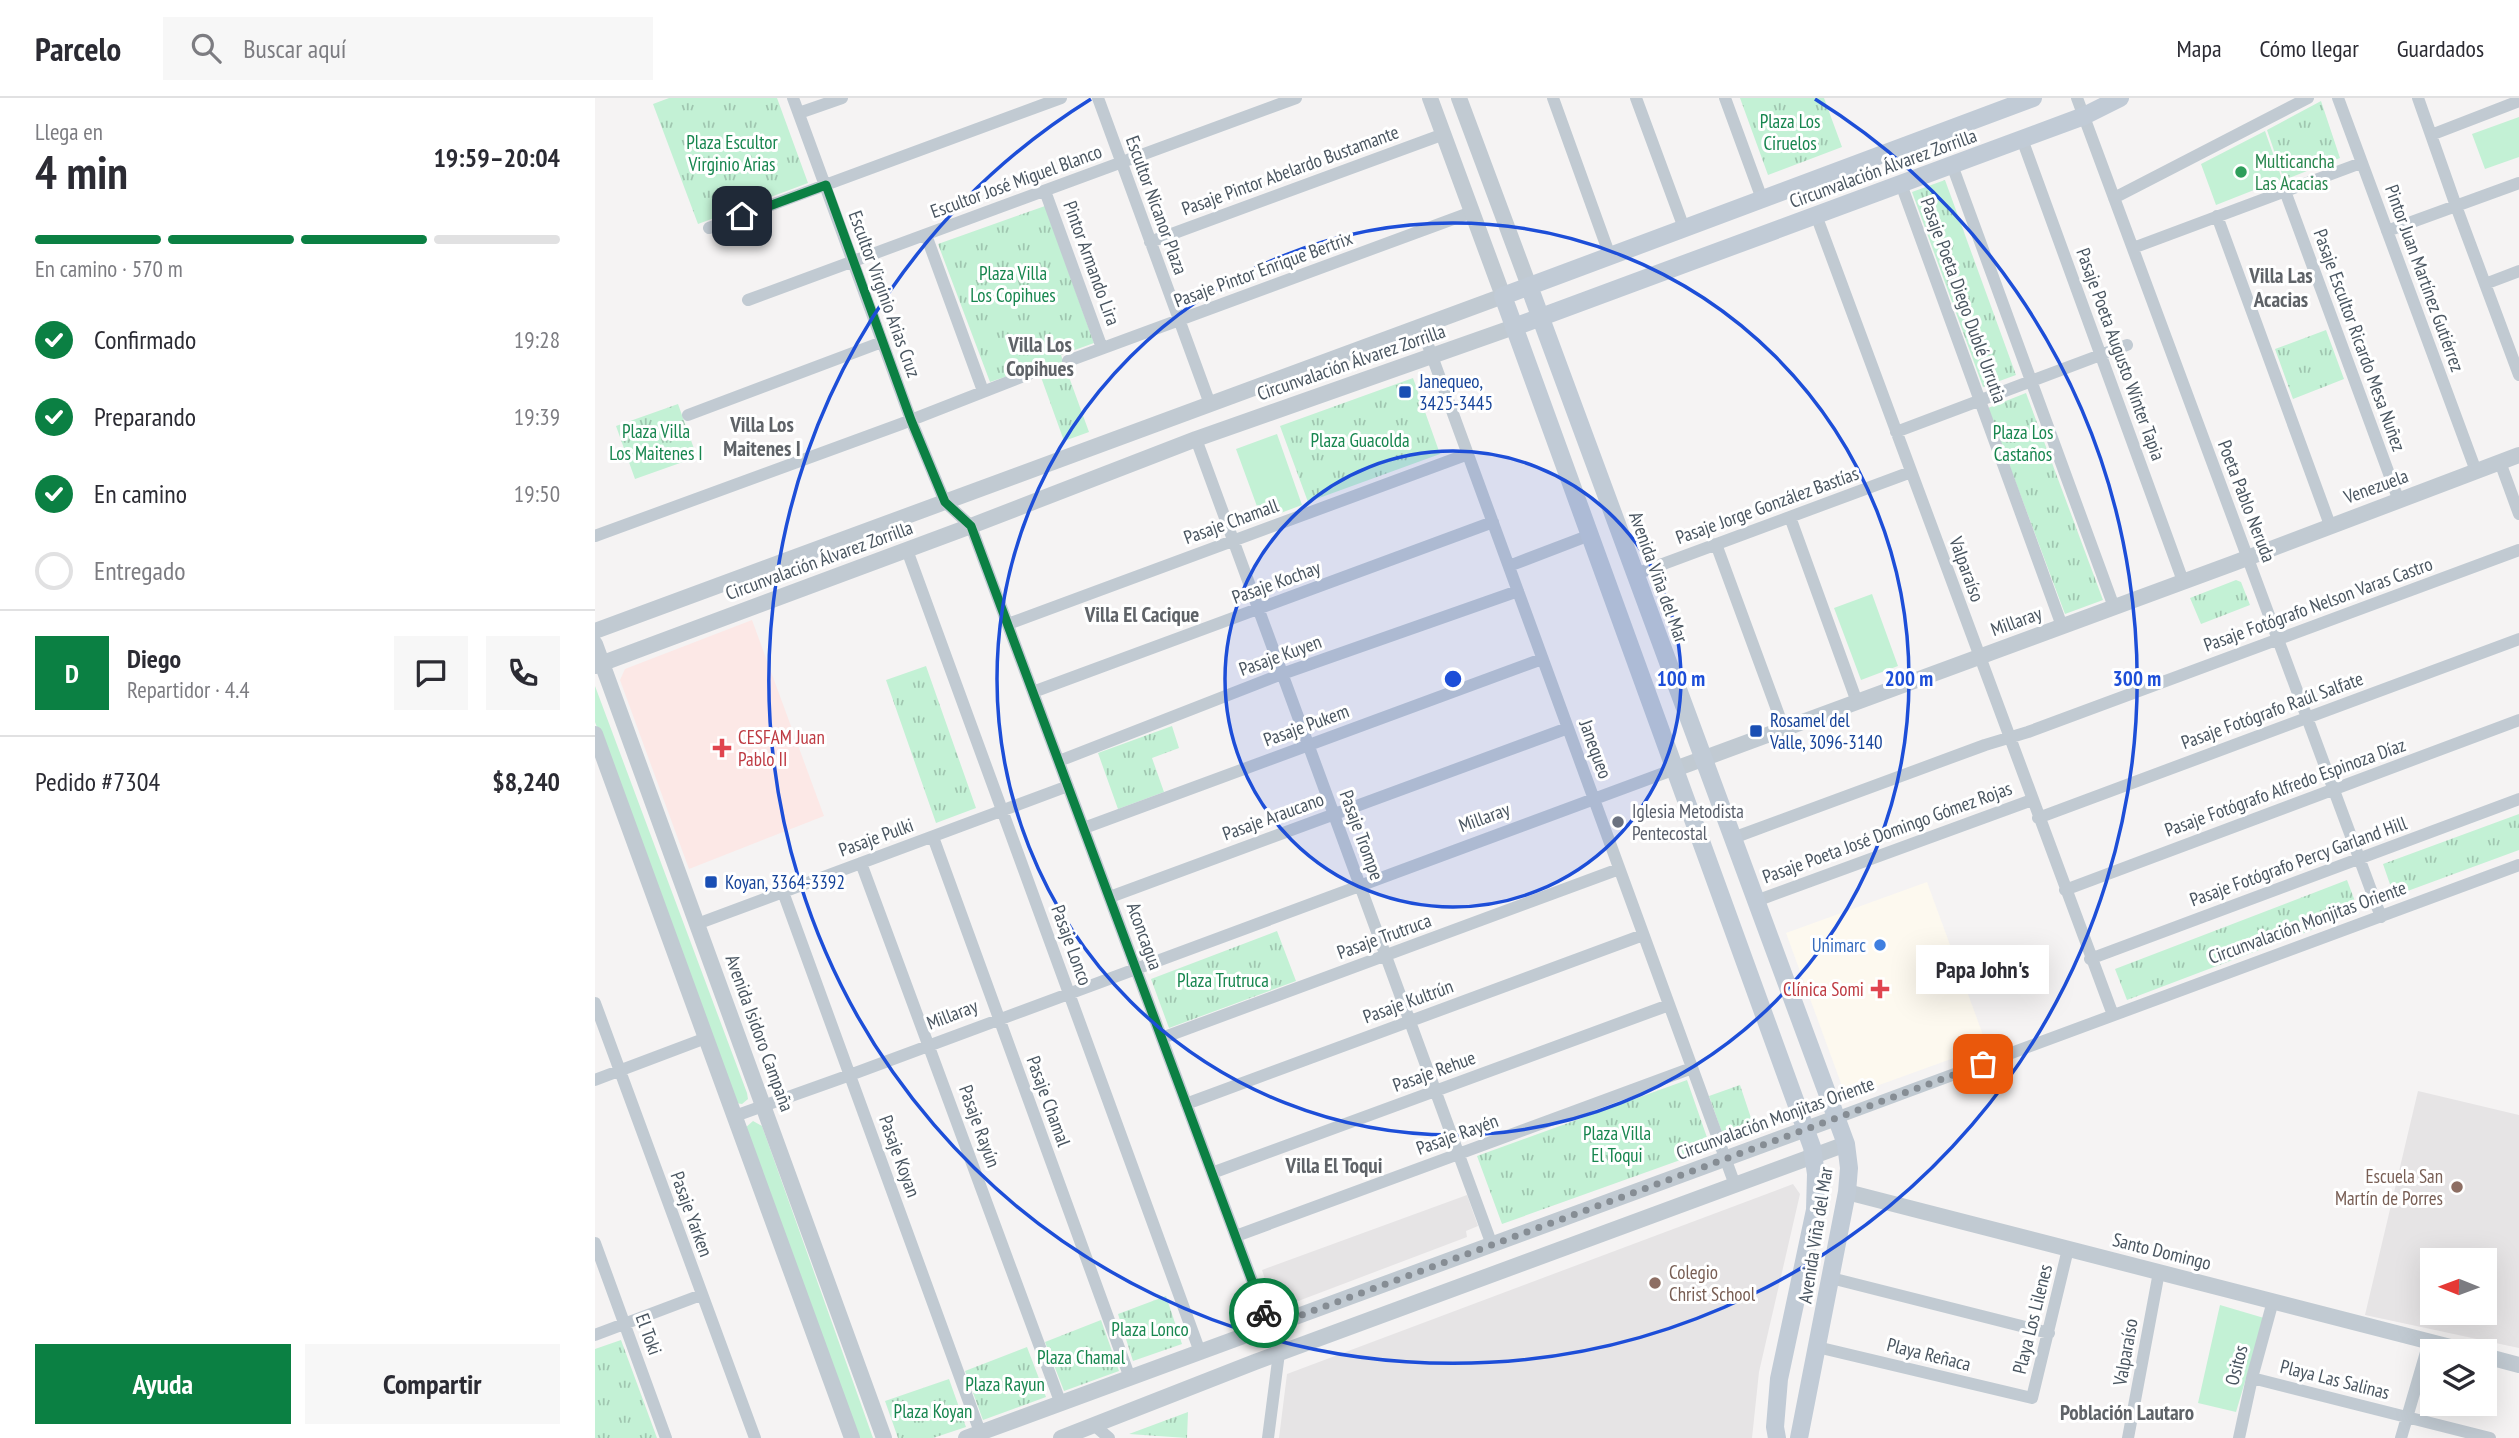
<!DOCTYPE html>
<html lang="es">
<head>
<meta charset="utf-8">
<style>
  body { margin:0; font-family:"PT Sans Narrow",sans-serif; background:#f7f7f7; color:#2b2b33; height:100vh; display:flex; flex-direction:column; font-size:26px; white-space:nowrap }
  * { box-sizing:border-box; margin:0 }
  p { font-size:23px; color:#7c7c81 }
  .icon { flex:none; width:38px; height:38px; fill:none; stroke:currentColor; stroke-width:2; stroke-linecap:round; stroke-linejoin:round }
  .map { position:relative; flex:1; overflow:hidden }
  .panel { display:flex; flex-direction:column; background:#fff; width:595px }
  .panel>* { flex:none }
  .needle { width:46px; rotate:271deg }
  .tools { position:absolute; left:1825px; top:1150px; display:grid; gap:14px }
  .tools a { display:grid; place-items:center; width:77px; height:77px; border-radius:0px; background:#fff; box-shadow:0 7px 28px #0002; font-size:35px }
  .pin { position:absolute; display:grid; place-items:center; width:60px; height:60px; color:#fff; margin:-30px; border-radius:14px; box-shadow:0 4px 10px #0006 }
  .courier { position:absolute; display:grid; place-items:center; width:70px; height:70px; margin:-35px; border:5px solid #0b8043; border-radius:50%; background:#fff; color:#222; box-shadow:0 2px 9px #0007 }
  .bubble { position:absolute; height:49px; border-radius:0px; background:#fff; box-shadow:0 7px 28px #0002; font-size:23px; font-weight:600; line-height:49px; text-align:center }
  .summary em { font-style:normal; font-weight:600 }
  .summary div { display:flex; flex-direction:column-reverse }
  .summary { display:flex; align-items:center; justify-content:space-between; height:119px; padding:0 35px }
  h1 { font-size:46px; font-weight:600; line-height:52px }
  .bar { display:grid; grid-template-columns:repeat(4,1fr); gap:10px 7px; align-content:center; height:84px; padding:0 35px }
  .bar i { height:9px; border-radius:5px; background:#e1e1e2 }
  .bar .on { background:#0b8043 }
  .bar p { grid-column:span 4 }
  .line { display:flex; align-items:center; gap:18px; padding:0 35px; border-top:2px solid #e1e1e2 }
  .line div { flex:1 }
  .round { display:grid; place-items:center; flex:none; width:74px; height:74px; border-radius:0px; background:#f7f7f7 }
  ol { padding:0 35px; list-style:none }
  li { display:flex; align-items:center; gap:21px; height:77px }
  li p { margin-inline-start:auto }
  li .icon { padding:7px; border-radius:50%; background:#0b8043; color:#fff; stroke-width:4 }
  li:last-child { color:#7c7c81 }
  li i { width:38px; height:38px; border:4px solid #e1e1e2; border-radius:50% }
  .primary-button { display:flex; gap:14px; margin-top:auto; padding:14px 35px }
  .primary-button a { flex:1; height:80px; border-radius:0px; background:#0b8043; color:#fff; font-size:28px; font-weight:600; line-height:80px; text-align:center }
  .primary-button a+a { background:#f7f7f7; color:#2b2b33 }
  header { display:flex; align-items:center; gap:42px; box-sizing:border-box; height:98px; padding:0 35px; background:#fff; border-bottom:2px solid #e1e1e2 }
  header strong { font-size:33px }
  nav { display:flex; gap:38px; margin-inline-start:auto; font-size:24px }
  .search { width:490px; height:63px; background:#f7f7f7; display:flex; align-items:center; gap:18px; box-sizing:border-box; padding:0 24px; border-radius:0px; color:#7c7c81; font-size:26px }
  main { display:flex; flex:1; min-height:0 }
  .map>svg:first-child { display:block }
</style>
</head>
<body>
<header>
<strong>Parcelo</strong>
<div class="search"><svg class="icon" aria-label="search" viewBox="0 0 24 24"><circle cx="10" cy="10" r="6"/><path d="M15 15l6 6"/></svg>Buscar aquí</div>
<nav><a>Mapa</a><a>Cómo llegar</a><a>Guardados</a></nav>
</header>
<main>
<section class="panel">
<div class="summary"><div><h1>4 min</h1><p>Llega en</p></div><em>19:59–20:04</em></div>
<div class="bar"><i class="on"></i><i class="on"></i><i class="on"></i><i></i><p>En camino · 570 m</p></div>
<ol>
<li><svg class="icon" aria-label="check" viewBox="0 0 24 24"><path d="M5 12l5 5 9-10"/></svg>Confirmado<p>19:28</p></li>
<li><svg class="icon" aria-label="check" viewBox="0 0 24 24"><path d="M5 12l5 5 9-10"/></svg>Preparando<p>19:39</p></li>
<li><svg class="icon" aria-label="check" viewBox="0 0 24 24"><path d="M5 12l5 5 9-10"/></svg>En camino<p>19:50</p></li>
<li><i></i>Entregado</li>
</ol>
<div class="line" style="height:126px"><b class="round" style="background:#0b8043;color:#fff">D</b><div><b>Diego</b><p>Repartidor · 4.4</p></div><a class="round"><svg class="icon" aria-label="chat" viewBox="0 0 24 24"><path d="M4 5h16v11H9l-5 4z"/></svg></a><a class="round"><svg class="icon" aria-label="phone" viewBox="0 0 24 24"><path d="M5 4h4l2 5-3 2q2 4 5 5l2-3 5 2v4C11 20 4 13 5 4z"/></svg></a></div>
<div class="line" style="height:91px"><div>Pedido #7304</div><b>$8,240</b></div>
<div class="primary-button"><a>Ayuda</a><a>Compartir</a></div>
</section>
<div class="map">
<svg width="1924" height="1340" viewBox="0 0 1924 1340">
  <defs>
    <pattern id="park-tufts" width="24" height="20" patternUnits="userSpaceOnUse" patternTransform="scale(1.75)"><rect width="24" height="20" fill="#c3f1d5"/><path d="M3 7l-1-3M5 7V3M7 7l1-3M15 17l-1-3M17 17v-4M19 17l1-3" fill="none" stroke="#a0c6b0"/></pattern>
  </defs>
  <rect width="100%" height="100%" fill="#f5f3f3"/>
  <!-- commercial -->
  <path fill="#fdf9ef" d="M1332,784L1392,948L1251,999L1191,835Z"/>
  <!-- education -->
  <path fill="#e6e4e5" fill-rule="evenodd" d="M1823,993L1924,1017V1250L1770,1217ZM1890,1162V1214H1838V1162Z
    M1198,1086L1205,1096L1164,1274L1157,1340H684L692,1276Z
    M872,1097L883,1128L871,1133L872,1139L690,1208L682,1185L672,1187L667,1172Z"/>
  <!-- medical -->
  <path fill="#fce8e6" d="M157,522L229,718L94,771L25,582L30,571Z"/>
  <!-- grass -->
  <path fill="#c3f1d5" d="M1924,19V59L1890,71L1877,36Z
    M1670,33L1687,81L1621,107L1606,66Z
    M682,336L707,407L667,422L641,351Z
    M1277,496L1303,568L1266,582L1239,510Z
    M0,588L152,995L153,1001L147,1006L141,1005L139,1000L0,624Z
    M158,1023L167,1028L278,1340H264L150,1030Z
    M1625,1207L1669,1220L1641,1314L1603,1305Z"/>
  <!-- park -->
  <path fill="url(#park-tufts)" d="M74,0H182L213,85L103,126L58,6Z
    M1145,0H1229L1247,49L1173,77Z
    M1726,3L1745,60L1689,82L1672,32Z
    M1350,82L1421,277L1388,289L1317,94Z
    M450,108L499,245L466,257L494,334L469,343L442,268L395,284L343,146Z
    M1731,232L1749,281L1698,301L1680,251Z
    M818,280L845,356L713,404L685,328Z
    M1431,295L1508,502L1470,516L1393,310Z
    M83,306L102,359L40,381L21,328Z
    M1641,482L1646,484L1655,507L1606,526L1595,500Z
    M331,568L381,710L341,725L291,582Z
    M577,628L584,650L557,660L569,694L523,711L503,655Z
    M1924,716V752L1799,798L1788,766Z
    M1752,782L1764,814L1532,902L1520,871Z
    M682,833L701,883L574,930L556,881Z
    M1092,982L1116,1051L907,1126L882,1058Z
    M1145,987L1160,1032L1130,1043L1114,998Z
    M571,1198L587,1246L538,1263L523,1216Z
    M506,1222L524,1273L469,1293L450,1244Z
    M26,1242L62,1340H0V1251Z
    M432,1249L451,1299L388,1322L370,1273Z
    M354,1281L371,1329L338,1340H303L290,1303Z
    M593,1314L592,1340L534,1336Z"/>
  <g fill="none" stroke-linecap="round" stroke-linejoin="round">
    <!-- minor -->
    <path stroke="#c1cad2" stroke-width="12" d="M198,0L316,322L350,404L376,428L684,1255L673,1340
      M503,0L615,306
      M958,0L1015,158
      M1041,0L1089,130
      M1130,0L1167,101
      M1482,0L1786,819
      M1743,0L1881,373
      M1823,0L1861,108L1924,277
      M204,15L247,0
      M1836,37L1924,3
      M1427,41L1588,483
      M1357,67L1519,509
      M1306,86L1467,528
      M450,93L507,250
      M1690,93L1804,403
      M1519,100L1713,0
      M1221,117L1518,917
      M1622,118L1735,427
      M114,130L466,0
      M1792,133L1924,85
      M331,137L388,293
      M555,144L849,36
      M1538,150L1766,65
      M1890,186L1924,173
      M153,202L701,0
      M826,228L1140,1087
      M473,263L877,114
      M93,317L287,244
      M1301,334L1532,247
      M601,341L897,1147
      M1905,364L1924,416
      M1195,419L1262,604
      M0,438L306,326L434,276
      M1121,446L1189,631
      M312,452L605,1254
      M914,468L995,437
      M1041,476L1316,374
      M413,526L873,356
      M438,594L898,424
      M464,663L687,576L923,493
      M1443,720L1924,541
      M489,730L947,561
      M338,739L535,1280
      M1138,740L1390,647L1433,634L1924,452
      M266,765L466,1306
      M1470,792L1924,622
      M188,794L385,1334
      M515,799L973,630
      M1161,803L1437,702
      M102,826L473,688
      M1495,861L1924,701
      M0,905L160,1340
      M567,940L1024,771
      M0,982L111,940
      M591,1006L1048,837
      M140,1018L255,977L1080,671
      M1241,1020L1924,767
      M617,1075L1074,907
      M641,1138L1097,970
      M0,1145L71,1340
      M1236,1180L1454,1235
      M0,1237L106,1197
      M1222,1249L1437,1300L1473,1151
      M1657,1280L1895,1340
      M499,1327L514,1340
      M1533,1340L1564,1174
      M1644,1340L1657,1280L1678,1203
      M1806,1340L1834,1244"/>
    <!-- tertiary -->
    <path stroke="#c1cad2" stroke-width="16" d="M864,0L934,188
      M0,533L908,198L835,0
      M0,546L289,1340
      M0,568L376,428L601,341L919,229
      M0,636L257,1340
      M1080,671L1639,465L1924,357
      M1252,1094L1871,1253
      M1890,1258L1924,1267
      M371,1340L1241,1020
      M466,1340L660,1264L1251,1046"/>
    <!-- secondary -->
    <path stroke="#c1cbd6" stroke-width="18" d="M934,188L1251,1046L1254,1070L1252,1094L1204,1340
      M919,229L1489,18L1525,0
      M1182,1340L1180,1329L1184,1281L1220,1112L1221,1076L1217,1049L908,198L1438,0"/>
  </g>
  <g fill="none" stroke-linecap="round" stroke-linejoin="round">
    <!-- done -->
    <path stroke="#868d94" stroke-width="7" stroke-dasharray="0 12.6" d="M669,1215L674,1229L1388,966"/>
    <!-- route -->
    <path stroke="#0b8043" stroke-width="9" d="M147,118L231,87L316,322L340,380L350,404L376,428L669,1215"/>
  </g>
  <!-- distance rings -->
  <circle cx="858" cy="581" r="228" fill="#1d4ed8" fill-opacity=".12"/>
  <g fill="none" stroke="#1d4ed8" stroke-width="3.5">
    <circle cx="858" cy="581" r="228"/>
    <circle cx="858" cy="581" r="456"/>
    <path d="M1220 1A684 684 0 1 1 496 1"/>
  </g>
  <!-- markers -->
  <circle fill="#2e9e5b" stroke="#fff" stroke-width="2.5" cx="1646" cy="74" r="7"/>
  <g fill="#1a4fb4" stroke="#fff" stroke-width="2.5">
    <rect x="803" y="287" width="14" height="14" rx="3.5"/>
    <rect x="1154" y="626" width="14" height="14" rx="3.5"/>
    <rect x="109" y="777" width="14" height="14" rx="3.5"/>
  </g>
  <g fill="#e0444e" stroke="#fff" stroke-width="2.5">
    <path d="M123.5 639.5h7v7h7v7h-7v7h-7v-7h-7v-7h7z"/>
    <path d="M1281.5 880.5h7v7h7v7h-7v7h-7v-7h-7v-7h7z"/>
  </g>
  <circle fill="#6b7280" stroke="#fff" stroke-width="2.5" cx="1023" cy="724" r="7"/>
  <circle fill="#3f7fe0" stroke="#fff" stroke-width="2.5" cx="1285" cy="847" r="7"/>
  <g fill="#8d6e63" stroke="#fff" stroke-width="2.5">
    <circle cx="1862" cy="1089" r="7"/>
    <circle cx="1060" cy="1185" r="7"/>
  </g>
  <g text-anchor="middle" dominant-baseline="central" stroke-width="6" stroke-linejoin="round" paint-order="stroke">
    <!-- park labels -->
    <g font-size="19" fill="#17864f" stroke="#fff">
      <text x="1195" y="23">Plaza Los<tspan x="1195" dy="22">Ciruelos</tspan></text>
      <text x="137" y="44">Plaza Escultor<tspan x="137" dy="22">Virginio Arias</tspan></text>
      <text x="418" y="175">Plaza Villa<tspan x="418" dy="22">Los Copihues</tspan></text>
      <text x="61" y="333">Plaza Villa<tspan x="61" dy="22">Los Maitenes I</tspan></text>
      <text x="1428" y="334">Plaza Los<tspan x="1428" dy="22">Castaños</tspan></text>
      <text x="765" y="342">Plaza Guacolda</text>
      <text x="628" y="882">Plaza Trutruca</text>
      <text x="1022" y="1035">Plaza Villa<tspan x="1022" dy="22">El Toqui</tspan></text>
      <text x="555" y="1231">Plaza Lonco</text>
      <text x="486" y="1259">Plaza Chamal</text>
      <text x="410" y="1286">Plaza Rayun</text>
      <text x="338" y="1313">Plaza Koyan</text>
    </g>
    <!-- leisure labels -->
    <g font-size="19" fill="#27864d" stroke="#fff" text-anchor="start">
      <text x="1660" y="63">Multicancha<tspan x="1660" dy="22">Las Acacias</tspan></text>
    </g>
    <!-- street labels -->
    <g font-size="19" fill="#4a5661" stroke="#fff">
      <text transform="translate(1288 70) rotate(-20)">Circunvalación Álvarez Zorrilla</text>
      <text transform="translate(695 72) rotate(-20)">Pasaje Pintor Abelardo Bustamante</text>
      <text transform="translate(421 83) rotate(-20)">Escultor José Miguel Blanco</text>
      <text transform="translate(562 107) rotate(70)">Escultor Nicanor Plaza</text>
      <text transform="translate(497 165) rotate(70)">Pintor Armando Lira</text>
      <text transform="translate(668 171) rotate(-20)">Pasaje Pintor Enrique Bertrix</text>
      <text transform="translate(1830 180) rotate(70)">Pintor Juan Martínez Gutiérrez</text>
      <text transform="translate(290 196) rotate(70)">Escultor Virginio Arias Cruz</text>
      <text transform="translate(1369 202) rotate(70)">Pasaje Poeta Diego Dublé Urrutia</text>
      <text transform="translate(1765 242) rotate(70)">Pasaje Escultor Ricardo Mesa Nuñez</text>
      <text transform="translate(1526 256) rotate(70)">Pasaje Poeta Augusto Winter Tapia</text>
      <text transform="translate(756 264) rotate(-19)">Circunvalación Álvarez Zorrilla</text>
      <text transform="translate(1781 388) rotate(-20)">Venezuela</text>
      <text transform="translate(1652 403) rotate(69)">Poeta Pablo Neruda</text>
      <text transform="translate(1172 407) rotate(-20)">Pasaje Jorge González Bastías</text>
      <text transform="translate(636 423) rotate(-20)">Pasaje Chamall</text>
      <text transform="translate(224 462) rotate(-20)">Circunvalación Álvarez Zorrilla</text>
      <text transform="translate(1372 471) rotate(70)">Valparaíso</text>
      <text transform="translate(1064 479) rotate(70)">Avenida Viña del Mar</text>
      <text transform="translate(681 484) rotate(-20)">Pasaje Kochay</text>
      <text transform="translate(1723 506) rotate(-20)">Pasaje Fotógrafo Nelson Varas Castro</text>
      <text transform="translate(1421 523) rotate(-20)">Millaray</text>
      <text transform="translate(685 557) rotate(-20)">Pasaje Kuyen</text>
      <text transform="translate(1677 612) rotate(-20)">Pasaje Fotógrafo Raúl Salfate</text>
      <text transform="translate(711 627) rotate(-20)">Pasaje Pukem</text>
      <text transform="translate(1001 651) rotate(70)">Janequeo</text>
      <text transform="translate(1690 689) rotate(-20)">Pasaje Fotógrafo Alfredo Espinoza Díaz</text>
      <text transform="translate(678 718) rotate(-20)">Pasaje Araucano</text>
      <text transform="translate(889 719) rotate(-20)">Millaray</text>
      <text transform="translate(1292 734) rotate(-20)">Pasaje Poeta José Domingo Gómez Rojas</text>
      <text transform="translate(767 737) rotate(70)">Pasaje Trompe</text>
      <text transform="translate(281 739) rotate(-20)">Pasaje Pulki</text>
      <text transform="translate(1703 763) rotate(-20)">Pasaje Fotógrafo Percy Garland Hill</text>
      <text transform="translate(1712 824) rotate(-20)">Circunvalación Monjitas Oriente</text>
      <text transform="translate(550 838) rotate(70)">Aconcagua</text>
      <text transform="translate(789 838) rotate(-20)">Pasaje Trutruca</text>
      <text transform="translate(477 847) rotate(70)">Pasaje Lonco</text>
      <text transform="translate(813 903) rotate(-20)">Pasaje Kultrún</text>
      <text transform="translate(357 916) rotate(-21)">Millaray</text>
      <text transform="translate(165 935) rotate(70)">Avenida Isidoro Campaña</text>
      <text transform="translate(839 973) rotate(-20)">Pasaje Rehue</text>
      <text transform="translate(454 1003) rotate(70)">Pasaje Chamal</text>
      <text transform="translate(1180 1020) rotate(-20)">Circunvalación Monjitas Oriente</text>
      <text transform="translate(385 1028) rotate(70)">Pasaje Rayún</text>
      <text transform="translate(862 1036) rotate(-20)">Pasaje Rayén</text>
      <text transform="translate(305 1058) rotate(70)">Pasaje Koyan</text>
      <text transform="translate(97 1116) rotate(70)">Pasaje Yarken</text>
      <text transform="translate(1220 1137) rotate(-81)">Avenida Viña del Mar</text>
      <text transform="translate(1567 1153) rotate(14)">Santo Domingo</text>
      <text transform="translate(1437 1221) rotate(-76)">Playa Los Lilenes</text>
      <text transform="translate(54 1236) rotate(70)">El Toki</text>
      <text transform="translate(1530 1254) rotate(-80)">Valparaíso</text>
      <text transform="translate(1334 1256) rotate(14)">Playa Reñaca</text>
      <text transform="translate(1641 1267) rotate(-76)">Ositos</text>
      <text transform="translate(1740 1281) rotate(14)">Playa Las Salinas</text>
    </g>
    <!-- transit labels -->
    <g font-size="19" fill="#164399" stroke="#fff" text-anchor="start">
      <text x="824" y="283">Janequeo,<tspan x="824" dy="22">3425-3445</tspan></text>
      <text x="1175" y="622">Rosamel del<tspan x="1175" dy="22">Valle, 3096-3140</tspan></text>
      <text x="130" y="784">Koyan, 3364-3392</text>
    </g>
    <!-- health labels -->
    <g font-size="19" fill="#be3a42" stroke="#fff" text-anchor="start">
      <text x="143" y="639">CESFAM Juan<tspan x="143" dy="22">Pablo II</tspan></text>
      <text x="1269" y="891" text-anchor="end">Clínica Somi</text>
    </g>
    <!-- worship labels -->
    <g font-size="19" fill="#5b616d" stroke="#fff" text-anchor="start">
      <text x="1037" y="713">Iglesia Metodista<tspan x="1037" dy="22">Pentecostal</tspan></text>
    </g>
    <!-- shop labels -->
    <g font-size="19" fill="#366cbe" stroke="#fff" text-anchor="end">
      <text x="1271" y="847">Unimarc</text>
    </g>
    <!-- education labels -->
    <g font-size="19" fill="#785e54" stroke="#fff" text-anchor="end">
      <text x="1848" y="1078">Escuela San<tspan x="1848" dy="22">Martín de Porres</tspan></text>
      <text x="1074" y="1174" text-anchor="start">Colegio<tspan x="1074" dy="22">Christ School</tspan></text>
    </g>
    <!-- neighbourhood labels -->
    <g font-size="21" font-weight="bold" fill="#5f6368" stroke="#fff">
      <text x="1686" y="177">Villa Las<tspan x="1686" dy="24">Acacias</tspan></text>
      <text x="445" y="246">Villa Los<tspan x="445" dy="24">Copihues</tspan></text>
      <text x="167" y="326">Villa Los<tspan x="167" dy="24">Maitenes I</tspan></text>
      <text x="547" y="516">Villa El Cacique</text>
      <text x="739" y="1067">Villa El Toqui</text>
      <text x="1532" y="1314">Población Lautaro</text>
    </g>
  </g>
  <circle cx="858" cy="581" r="10" fill="#1d4ed8" stroke="#fff" stroke-width="3.5"/>
  <g font-size="21" text-anchor="middle" font-weight="bold" fill="#1d4ed8" stroke="#fff" stroke-width="6" stroke-linejoin="round" paint-order="stroke">
    <text x="1086" y="588">100 m</text>
    <text x="1314" y="588">200 m</text>
    <text x="1542" y="588">300 m</text>
  </g>
</svg>
<div class="tools">
<a><svg class="needle" viewBox="-14 -14 28 28"><path d="M0-13l5 13h-10z" fill="#e53935"/><path d="M0 13l5-13h-10z" fill="#7c7c81"/></svg></a>
<a><svg class="icon" aria-label="layers" viewBox="0 0 24 24"><path d="M12 4l9 5-9 5-9-5zM3 14l9 5 9-5"/></svg></a>
</div>
<div class="pin" style="left:1388px;top:966px;background:#ea580c"><svg class="icon" aria-label="bag" viewBox="0 0 24 24"><path d="M5 8h14l-1 12H6zM9 8a3 3 0 0 1 6 0"/></svg></div>
<div class="pin" style="left:147px;top:118px;background:#1f2937"><svg class="icon" aria-label="home" viewBox="0 0 24 24"><path d="M3 11l9-7 9 7M6 9v11h12V9"/></svg></div>
<div class="courier" style="left:669px;top:1215px"><svg class="icon" aria-label="bike" viewBox="0 0 24 24"><circle cx="6" cy="16" r="4"/><circle cx="18" cy="16" r="4"/><path d="M6 16l4-8h5l3 8M10 8l3 8H6M13 5h3"/></svg></div>
<div class="bubble" style="left:1321px;top:847px;width:133px">Papa John's</div>
</div>
</main>
</body>
</html>
